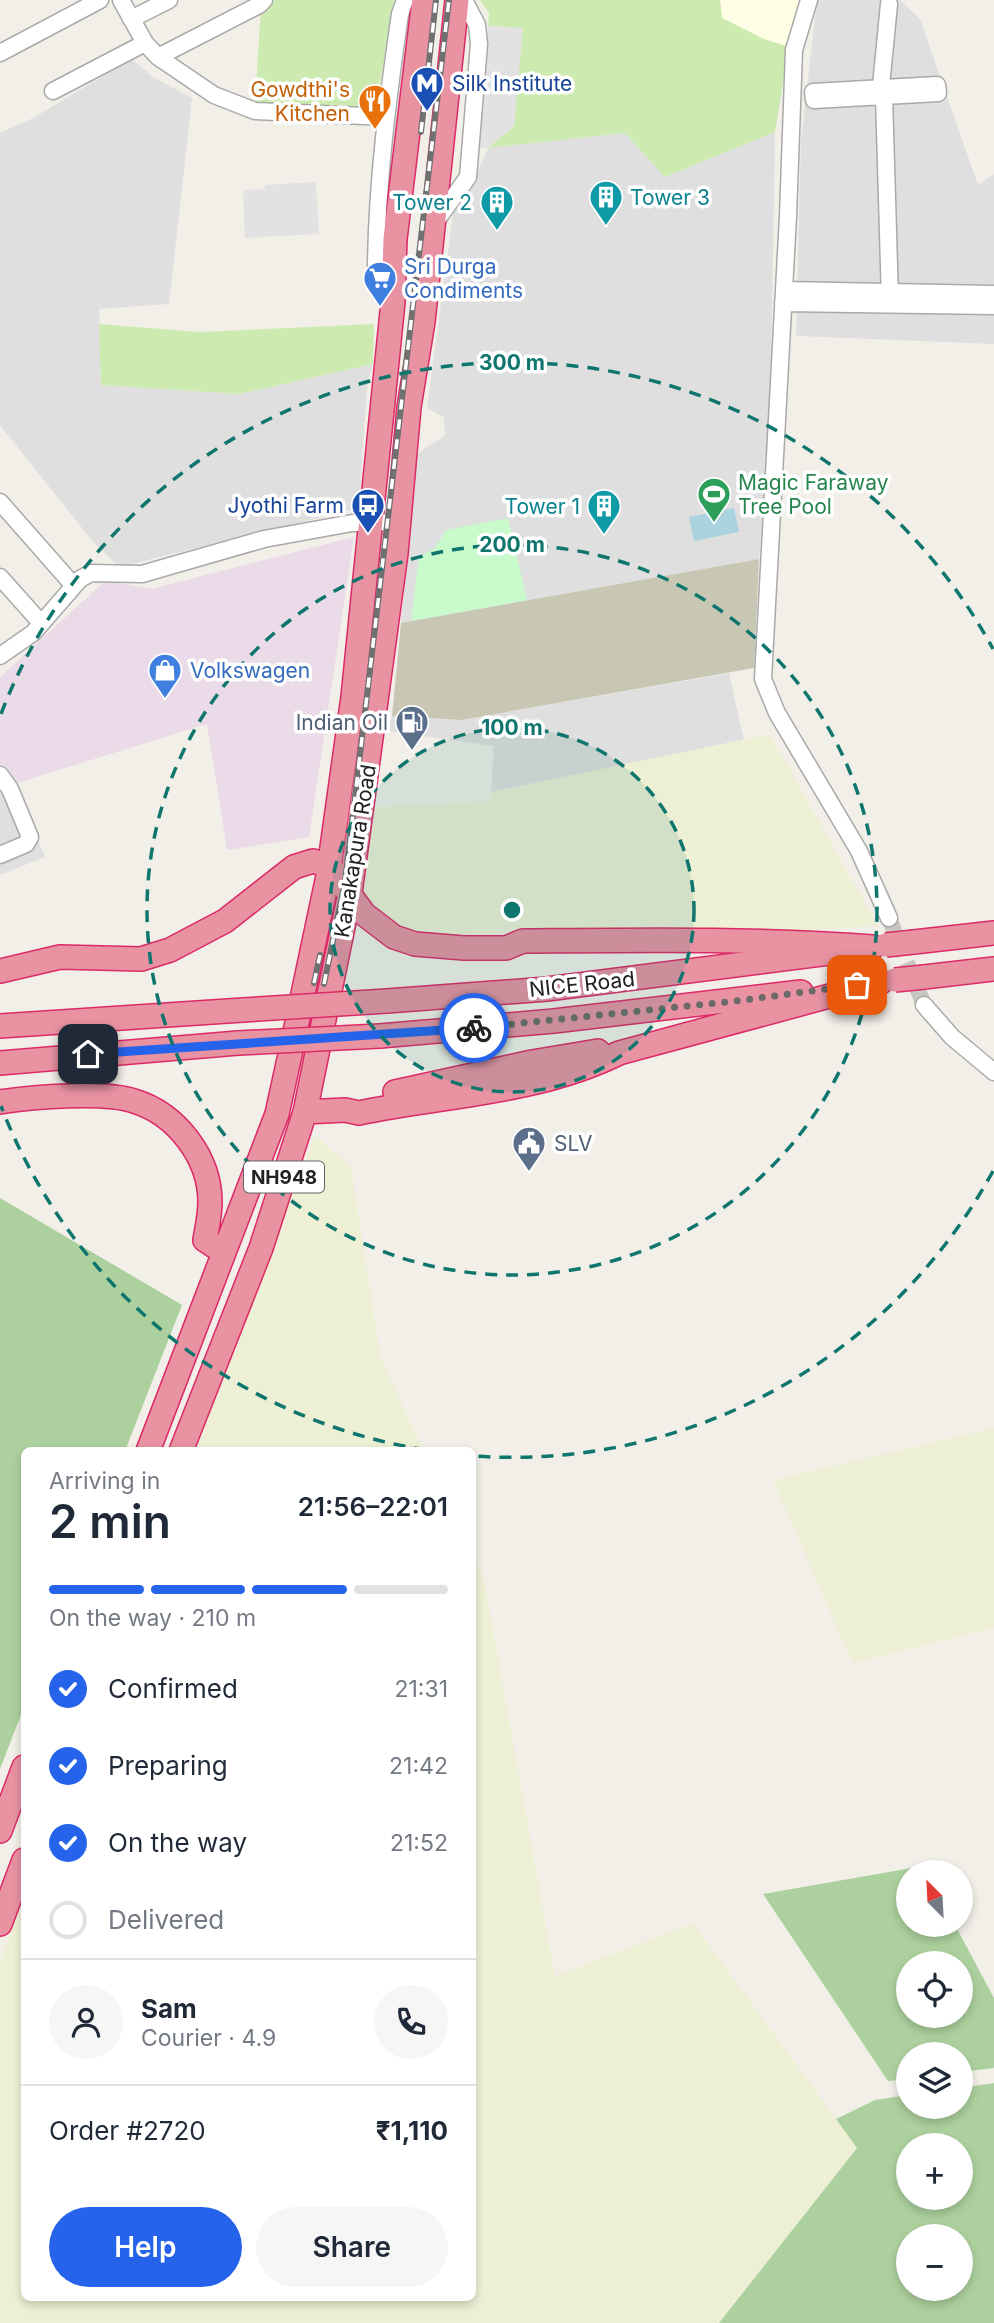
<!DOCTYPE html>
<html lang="en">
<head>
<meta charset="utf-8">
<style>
  body { margin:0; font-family:Inter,sans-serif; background:#f6f6f7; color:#1f2937; height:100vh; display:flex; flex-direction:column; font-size:26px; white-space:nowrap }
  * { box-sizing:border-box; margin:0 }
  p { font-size:23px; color:#747a83 }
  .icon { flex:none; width:38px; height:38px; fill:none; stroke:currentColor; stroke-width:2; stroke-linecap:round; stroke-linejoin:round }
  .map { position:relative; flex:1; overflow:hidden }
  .sheet { position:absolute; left:21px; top:1447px; width:455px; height:854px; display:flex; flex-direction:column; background:#fff; border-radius:10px; box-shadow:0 4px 10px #0003 }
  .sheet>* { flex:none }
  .needle { width:46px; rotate:336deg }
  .fabs { position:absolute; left:896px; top:1860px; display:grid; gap:14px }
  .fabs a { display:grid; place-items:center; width:77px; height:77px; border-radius:50%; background:#fff; box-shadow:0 4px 10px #0003; font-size:35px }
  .pin { position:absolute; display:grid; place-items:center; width:60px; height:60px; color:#fff; margin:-30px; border-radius:14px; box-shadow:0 4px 10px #0006 }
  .courier { position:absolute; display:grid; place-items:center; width:70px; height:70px; margin:-35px; border:5px solid #2563eb; border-radius:50%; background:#fff; color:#222; box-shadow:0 2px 9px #0007 }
  .summary em { font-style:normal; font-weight:600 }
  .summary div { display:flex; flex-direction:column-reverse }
  .summary { display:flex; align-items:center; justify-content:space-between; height:119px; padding:0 28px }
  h1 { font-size:46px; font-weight:600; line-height:52px }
  .bar { display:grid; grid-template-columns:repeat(4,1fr); gap:10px 7px; align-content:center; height:84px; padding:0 28px }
  .bar i { height:9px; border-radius:5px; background:#e0e1e3 }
  .bar .active { background:#2563eb }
  .bar p { grid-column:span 4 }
  .line { display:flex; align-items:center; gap:18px; padding:0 28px; border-top:2px solid #e0e1e3 }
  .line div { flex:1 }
  .round { display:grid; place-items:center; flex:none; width:74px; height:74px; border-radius:37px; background:#f6f6f7 }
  ol { padding:0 28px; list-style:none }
  li { display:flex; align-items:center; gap:21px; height:77px }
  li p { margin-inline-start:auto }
  li .icon { padding:7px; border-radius:50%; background:#2563eb; color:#fff; stroke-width:4 }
  li:last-child { color:#747a83 }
  li i { width:38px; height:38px; border:4px solid #e0e1e3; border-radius:50% }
  .primary-button { display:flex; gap:14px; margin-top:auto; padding:14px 28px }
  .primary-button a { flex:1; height:80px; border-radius:42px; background:#2563eb; color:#fff; font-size:28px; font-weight:600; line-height:80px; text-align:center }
  .primary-button a+a { background:#f6f6f7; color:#1f2937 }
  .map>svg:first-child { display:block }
</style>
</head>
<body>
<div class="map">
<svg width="994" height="2323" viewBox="0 0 994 2323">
  <rect width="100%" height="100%" fill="#f2efe9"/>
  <!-- residential -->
  <path fill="#e0dfdf" d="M817,0H900L920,19L978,185L994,174V344L796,336L801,141Z
    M132,59L153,77L192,98L169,304L99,309L101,385L239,394L373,364L367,387L359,508L119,567L94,543L0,425V133L33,118Z
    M775,132L770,433L759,559L401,623L417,454L445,435L444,417L427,408L454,206L481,165L488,148L625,133L666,177Z
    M729,673L744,741L491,792L494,746L388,731L392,716L462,720Z
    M0,765L14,784L45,857L0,875Z"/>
  <!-- industrial -->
  <path fill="#ebdbe8" d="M354,537L309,837L227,850L207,724L14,784L0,765V677L106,580L151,589Z"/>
  <!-- education -->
  <path fill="#ffffe5" d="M720,0H801L789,47L764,39L722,18Z"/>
  <!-- construction -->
  <path fill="#c7c7b4" d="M759,559L754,668L462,720L392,716L401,623Z"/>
  <!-- farmland -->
  <path fill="#eef0d5" d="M770,734L878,926L775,932L660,929L420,935L395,925L375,909L361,888L376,807L490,801L491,792Z
    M315,1135L351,1167L381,1359L424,1451H194Z
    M994,1428V1628L852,1663L773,1480Z
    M473,1554L484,1579L555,1976L693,1923L857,2147L719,2323H0V1961L24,1896V2298H472Z"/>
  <!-- grass -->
  <path fill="#cdebb0" d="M268,0H394L376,107L255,103L261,8H269Z
    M480,0H720L722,18L764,39L789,47L775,132L665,177L625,133L488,148L514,126L522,28L488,26L489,13Z
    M99,324L200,332L374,324L373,364L239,394L101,385Z"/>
  <!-- forest -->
  <path fill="#add19e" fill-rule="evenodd" d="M0,1198L182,1305L125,1451H24V1707L0,1769Z
    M923,1866L927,1872H908V1925H955L994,1998V2068L961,2072V2054H908V2079L888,2081L763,1894ZM908,1964H961V2016H908Z
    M994,2083V2323H719L857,2148L836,2119L875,2100L908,2095V2107H961V2088ZM908,2146H961V2198H908ZM908,2236H961V2289H908Z"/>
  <!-- park -->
  <path fill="#c8facc" d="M508,518L527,600L411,621L419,557L435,548L446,530Z"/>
  <!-- parking -->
  <path fill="#e2e2e2" d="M488,26L523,28L514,126L488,148H478Z
    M316,182L319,234L245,238L243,190L265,189V185Z"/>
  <!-- water -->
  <path fill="#aad3df" d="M734,508L739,532L694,541L689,517Z"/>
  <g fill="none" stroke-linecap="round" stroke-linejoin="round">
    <!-- minor-tunnel -->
    <path stroke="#c8c6c1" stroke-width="16" stroke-dasharray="16 8" stroke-linecap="butt" d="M889,918L924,1005"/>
    <defs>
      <path id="minor" d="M121,0L145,43L158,57L214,95L255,111L386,117
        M809,0L794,50L788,216L763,679L777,713L859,851L889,918
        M131,19L169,0
        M0,53L100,0
        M158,57L259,5L264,0
        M937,85L938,93L814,100L813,92Z
        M53,91L145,43
        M880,96L889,4
        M884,96L890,300
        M436,221L468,177L479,44L477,25L464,0
        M393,270L376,266C377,181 388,97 400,14L405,0
        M784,290L994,294
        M783,303L994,306
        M0,502L74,586
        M0,577L41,623
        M0,656L33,633L80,579L91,573L142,574L264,539L352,523L399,522
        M0,775L10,789L30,837L26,844L0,855
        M924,1005L952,1037L994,1072"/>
      <path id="highway" d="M914,942L994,933
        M0,971L60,957L141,959L170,950L225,921L294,867L313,861L329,866L364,914L394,937L415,944L464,948H506L523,941C640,940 756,938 873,947
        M924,977L994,969
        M387,1001L547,989L829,953
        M0,1026L243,1010
        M380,1036L554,1021L801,992
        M0,1063L238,1043
        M395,1092L532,1062L598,1051
        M0,1102C33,1097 104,1091 134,1101C177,1114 210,1158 210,1202C210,1215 207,1228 205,1240L223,1252
        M305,1112L345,1110L359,1113C445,1095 539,1093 619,1053L881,982
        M148,1451L277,1114L296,1027L328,876L353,697L393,302L395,239L424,0
        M181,1451L261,1248L305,1112L350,893L396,553L409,407L423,322L457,0
        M0,1831L24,1767
        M0,1924L24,1860"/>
    </defs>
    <!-- minor casing -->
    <use href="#minor" stroke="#a9a9a9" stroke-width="19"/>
    <!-- highway casing -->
    <use href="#highway" stroke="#dc2a67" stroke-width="26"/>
    <!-- minor -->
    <use href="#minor" stroke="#fff" stroke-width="16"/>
    <!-- highway -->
    <use href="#highway" stroke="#e892a2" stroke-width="23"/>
    <defs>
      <path id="rail" d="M421,132L436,0
        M314,983L320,955
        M324,984L345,882L449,0"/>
    </defs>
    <!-- rail casing -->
    <use href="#rail" stroke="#707070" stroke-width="6"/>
    <!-- rail -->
    <use href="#rail" stroke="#fff" stroke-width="3.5" stroke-dasharray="10" stroke-linecap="butt"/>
    <defs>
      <path id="highway-bridge" d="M886,945L914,942
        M895,980L924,977
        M243,1010L387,1001
        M238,1043L380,1036"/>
    </defs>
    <!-- highway-bridge casing -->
    <use href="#highway-bridge" stroke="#dc2a67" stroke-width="26" stroke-linecap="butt"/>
    <!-- highway-bridge -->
    <use href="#highway-bridge" stroke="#e892a2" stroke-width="23"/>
  </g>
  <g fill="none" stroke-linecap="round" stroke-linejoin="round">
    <!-- done -->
    <path stroke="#6b6a68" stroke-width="7" stroke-dasharray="0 12.6" d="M474,1028L736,1001L857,985"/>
    <!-- route -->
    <path stroke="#2563eb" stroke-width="9" d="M88,1054L474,1028"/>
  </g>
  <!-- distance rings -->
  <circle cx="512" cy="910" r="182" fill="#0f766e" fill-opacity=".12"/>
  <g fill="none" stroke="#0f766e" stroke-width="3.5" stroke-dasharray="12 9">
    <circle cx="512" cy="910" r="182"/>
    <circle cx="512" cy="910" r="365"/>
    <path d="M993 1171A547 547 0 0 1 474 1456M426 1450A547 547 0 0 1 1 1106M1 714A547 547 0 0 1 993 649"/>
  </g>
  <!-- icons -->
  <defs>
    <symbol id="metro-pin" viewBox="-11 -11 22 30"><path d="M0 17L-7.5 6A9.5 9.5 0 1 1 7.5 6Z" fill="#1a4fb4" stroke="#fff"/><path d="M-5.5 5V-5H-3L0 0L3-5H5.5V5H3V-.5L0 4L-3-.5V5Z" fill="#fff"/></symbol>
    <symbol id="restaurant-pin" viewBox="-11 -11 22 30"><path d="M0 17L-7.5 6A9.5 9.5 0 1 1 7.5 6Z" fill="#e8710a" stroke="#fff"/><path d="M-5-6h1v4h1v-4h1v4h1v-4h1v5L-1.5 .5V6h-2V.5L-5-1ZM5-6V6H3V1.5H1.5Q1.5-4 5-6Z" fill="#fff"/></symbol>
    <symbol id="building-pin" viewBox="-11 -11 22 30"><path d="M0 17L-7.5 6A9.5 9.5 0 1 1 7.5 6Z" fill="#0f9aa8" stroke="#fff"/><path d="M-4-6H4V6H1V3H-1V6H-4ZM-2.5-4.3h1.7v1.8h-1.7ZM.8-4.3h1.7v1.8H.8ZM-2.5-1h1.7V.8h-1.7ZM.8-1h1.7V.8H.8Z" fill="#fff"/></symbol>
    <symbol id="supermarket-pin" viewBox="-11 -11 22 30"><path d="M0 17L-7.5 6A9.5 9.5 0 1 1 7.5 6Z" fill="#3f7fe0" stroke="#fff"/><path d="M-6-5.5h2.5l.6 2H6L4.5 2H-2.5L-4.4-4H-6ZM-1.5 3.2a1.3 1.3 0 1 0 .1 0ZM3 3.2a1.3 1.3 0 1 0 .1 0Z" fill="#fff"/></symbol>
    <symbol id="stadium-pin" viewBox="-11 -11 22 30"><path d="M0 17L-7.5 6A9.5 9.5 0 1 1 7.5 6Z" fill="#2e9e5b" stroke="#fff"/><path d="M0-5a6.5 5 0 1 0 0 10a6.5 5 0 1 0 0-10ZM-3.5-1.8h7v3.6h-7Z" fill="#fff"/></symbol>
    <symbol id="bus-pin" viewBox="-11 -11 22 30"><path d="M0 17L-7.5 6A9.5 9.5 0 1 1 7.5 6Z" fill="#1a4fb4" stroke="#fff"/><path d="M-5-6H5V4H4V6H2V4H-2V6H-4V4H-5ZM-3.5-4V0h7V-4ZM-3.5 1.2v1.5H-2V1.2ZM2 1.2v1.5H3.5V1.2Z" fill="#fff"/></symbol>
    <symbol id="shop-pin" viewBox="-11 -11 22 30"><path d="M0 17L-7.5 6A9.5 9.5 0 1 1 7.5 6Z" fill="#3f7fe0" stroke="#fff"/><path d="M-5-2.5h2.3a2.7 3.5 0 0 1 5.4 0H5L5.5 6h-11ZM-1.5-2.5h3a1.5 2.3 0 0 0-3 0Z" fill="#fff"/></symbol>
    <symbol id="fuel-pin" viewBox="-11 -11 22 30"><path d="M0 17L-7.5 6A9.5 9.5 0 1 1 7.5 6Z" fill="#5c6f8a" stroke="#fff"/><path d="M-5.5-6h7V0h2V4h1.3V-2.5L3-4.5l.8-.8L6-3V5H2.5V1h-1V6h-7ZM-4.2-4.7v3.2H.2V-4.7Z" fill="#fff"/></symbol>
    <symbol id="civic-pin" viewBox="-11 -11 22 30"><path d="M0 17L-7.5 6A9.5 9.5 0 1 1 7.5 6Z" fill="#5c6f8a" stroke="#fff"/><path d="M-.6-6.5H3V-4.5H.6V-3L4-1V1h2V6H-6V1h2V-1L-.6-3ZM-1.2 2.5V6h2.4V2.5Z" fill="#fff"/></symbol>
  </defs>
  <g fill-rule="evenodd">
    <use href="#metro-pin" x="408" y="64" width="38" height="52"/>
    <use href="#restaurant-pin" x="356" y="82" width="38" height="52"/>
    <use href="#building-pin" x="587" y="178" width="38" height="52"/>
    <use href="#building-pin" x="478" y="183" width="38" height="52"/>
    <use href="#supermarket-pin" x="361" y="259" width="38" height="52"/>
    <use href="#stadium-pin" x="695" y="475" width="38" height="52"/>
    <use href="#bus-pin" x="349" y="486" width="38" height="52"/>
    <use href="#building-pin" x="585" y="487" width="38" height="52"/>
    <use href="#shop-pin" x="146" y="651" width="38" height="52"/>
    <use href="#fuel-pin" x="393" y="703" width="38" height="52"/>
    <use href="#civic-pin" x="510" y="1124" width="38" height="52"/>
  </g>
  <g text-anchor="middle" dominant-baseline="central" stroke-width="7" stroke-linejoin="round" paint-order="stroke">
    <!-- shield labels -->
    <rect fill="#fff" stroke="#646464" stroke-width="2" x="244" y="1161.5" width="80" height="31" rx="5"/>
    <g font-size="19" font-weight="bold" fill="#222">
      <text x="284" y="1177">NH948</text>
    </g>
    <!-- transit labels -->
    <g font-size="21" fill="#164399" stroke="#fff" text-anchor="start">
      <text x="452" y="83">Silk Institute</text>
      <text x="344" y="505" text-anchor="end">Jyothi Farm</text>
    </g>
    <!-- food labels -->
    <g font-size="21" fill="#c56008" stroke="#fff" text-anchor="end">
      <text x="350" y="89">Gowdthi's<tspan x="350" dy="24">Kitchen</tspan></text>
    </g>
    <!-- culture labels -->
    <g font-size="21" fill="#0d838f" stroke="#fff" text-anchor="end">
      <text x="630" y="197" text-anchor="start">Tower 3</text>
      <text x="472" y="202">Tower 2</text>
      <text x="580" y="506">Tower 1</text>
    </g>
    <!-- shop labels -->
    <g font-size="21" fill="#366cbe" stroke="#fff" text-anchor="start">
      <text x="404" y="266">Sri Durga<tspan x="404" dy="24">Condiments</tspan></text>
      <text x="190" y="670">Volkswagen</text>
    </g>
    <!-- leisure labels -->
    <g font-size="21" fill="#27864d" stroke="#fff" text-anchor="start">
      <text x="738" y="482">Magic Faraway<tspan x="738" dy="24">Tree Pool</tspan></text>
    </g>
    <!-- service labels -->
    <g font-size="21" fill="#4e5e75" stroke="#fff" text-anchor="end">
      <text x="388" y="722">Indian Oil</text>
      <text x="554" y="1143" text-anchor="start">SLV</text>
    </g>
    <!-- street labels -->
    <g font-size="21" fill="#222" stroke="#fff">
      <text transform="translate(355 851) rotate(-81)">Kanakapura Road</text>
      <text transform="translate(582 984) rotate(-6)">NICE Road</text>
    </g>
  </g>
  <circle cx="512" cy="910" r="10" fill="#0f766e" stroke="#fff" stroke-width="3.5"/>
  <g font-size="21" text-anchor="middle" font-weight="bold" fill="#0f766e" stroke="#fff" stroke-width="7" stroke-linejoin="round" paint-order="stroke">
    <text x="512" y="370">300 m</text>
    <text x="512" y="552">200 m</text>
    <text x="512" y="735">100 m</text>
  </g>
</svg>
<div class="fabs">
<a><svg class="needle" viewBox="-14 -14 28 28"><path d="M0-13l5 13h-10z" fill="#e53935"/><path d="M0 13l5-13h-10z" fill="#747a83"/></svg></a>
<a><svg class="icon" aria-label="locate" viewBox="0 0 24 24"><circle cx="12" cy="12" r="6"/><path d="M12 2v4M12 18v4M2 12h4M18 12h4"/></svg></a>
<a><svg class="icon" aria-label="layers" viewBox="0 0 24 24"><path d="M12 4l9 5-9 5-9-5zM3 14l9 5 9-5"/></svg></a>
<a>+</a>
<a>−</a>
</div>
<div class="pin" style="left:857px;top:985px;background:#ea580c"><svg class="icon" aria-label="bag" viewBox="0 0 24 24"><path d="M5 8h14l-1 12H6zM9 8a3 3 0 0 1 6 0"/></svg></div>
<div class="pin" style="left:88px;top:1054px;background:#1f2937"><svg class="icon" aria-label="home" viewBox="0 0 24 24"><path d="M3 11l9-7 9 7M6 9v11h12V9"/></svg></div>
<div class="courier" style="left:474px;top:1028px"><svg class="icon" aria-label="bike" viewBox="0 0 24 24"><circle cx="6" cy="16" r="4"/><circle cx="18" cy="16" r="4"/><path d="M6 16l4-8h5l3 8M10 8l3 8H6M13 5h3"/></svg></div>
<section class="sheet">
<div class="summary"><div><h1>2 min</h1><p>Arriving in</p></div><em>21:56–22:01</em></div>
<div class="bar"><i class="active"></i><i class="active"></i><i class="active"></i><i></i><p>On the way · 210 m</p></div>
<ol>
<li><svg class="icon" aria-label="check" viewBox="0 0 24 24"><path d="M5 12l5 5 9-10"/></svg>Confirmed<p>21:31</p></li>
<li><svg class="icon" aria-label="check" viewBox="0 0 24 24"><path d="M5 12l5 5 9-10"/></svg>Preparing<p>21:42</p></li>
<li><svg class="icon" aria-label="check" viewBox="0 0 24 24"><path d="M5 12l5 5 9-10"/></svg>On the way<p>21:52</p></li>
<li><i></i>Delivered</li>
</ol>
<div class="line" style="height:126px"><a class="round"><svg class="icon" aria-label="person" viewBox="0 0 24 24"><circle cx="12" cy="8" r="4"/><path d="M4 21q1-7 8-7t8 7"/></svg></a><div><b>Sam</b><p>Courier · 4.9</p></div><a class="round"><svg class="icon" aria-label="phone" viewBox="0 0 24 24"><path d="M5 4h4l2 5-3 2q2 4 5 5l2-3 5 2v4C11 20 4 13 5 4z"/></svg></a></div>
<div class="line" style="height:91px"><div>Order #2720</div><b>₹1,110</b></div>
<div class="primary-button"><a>Help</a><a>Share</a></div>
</section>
</div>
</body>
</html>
